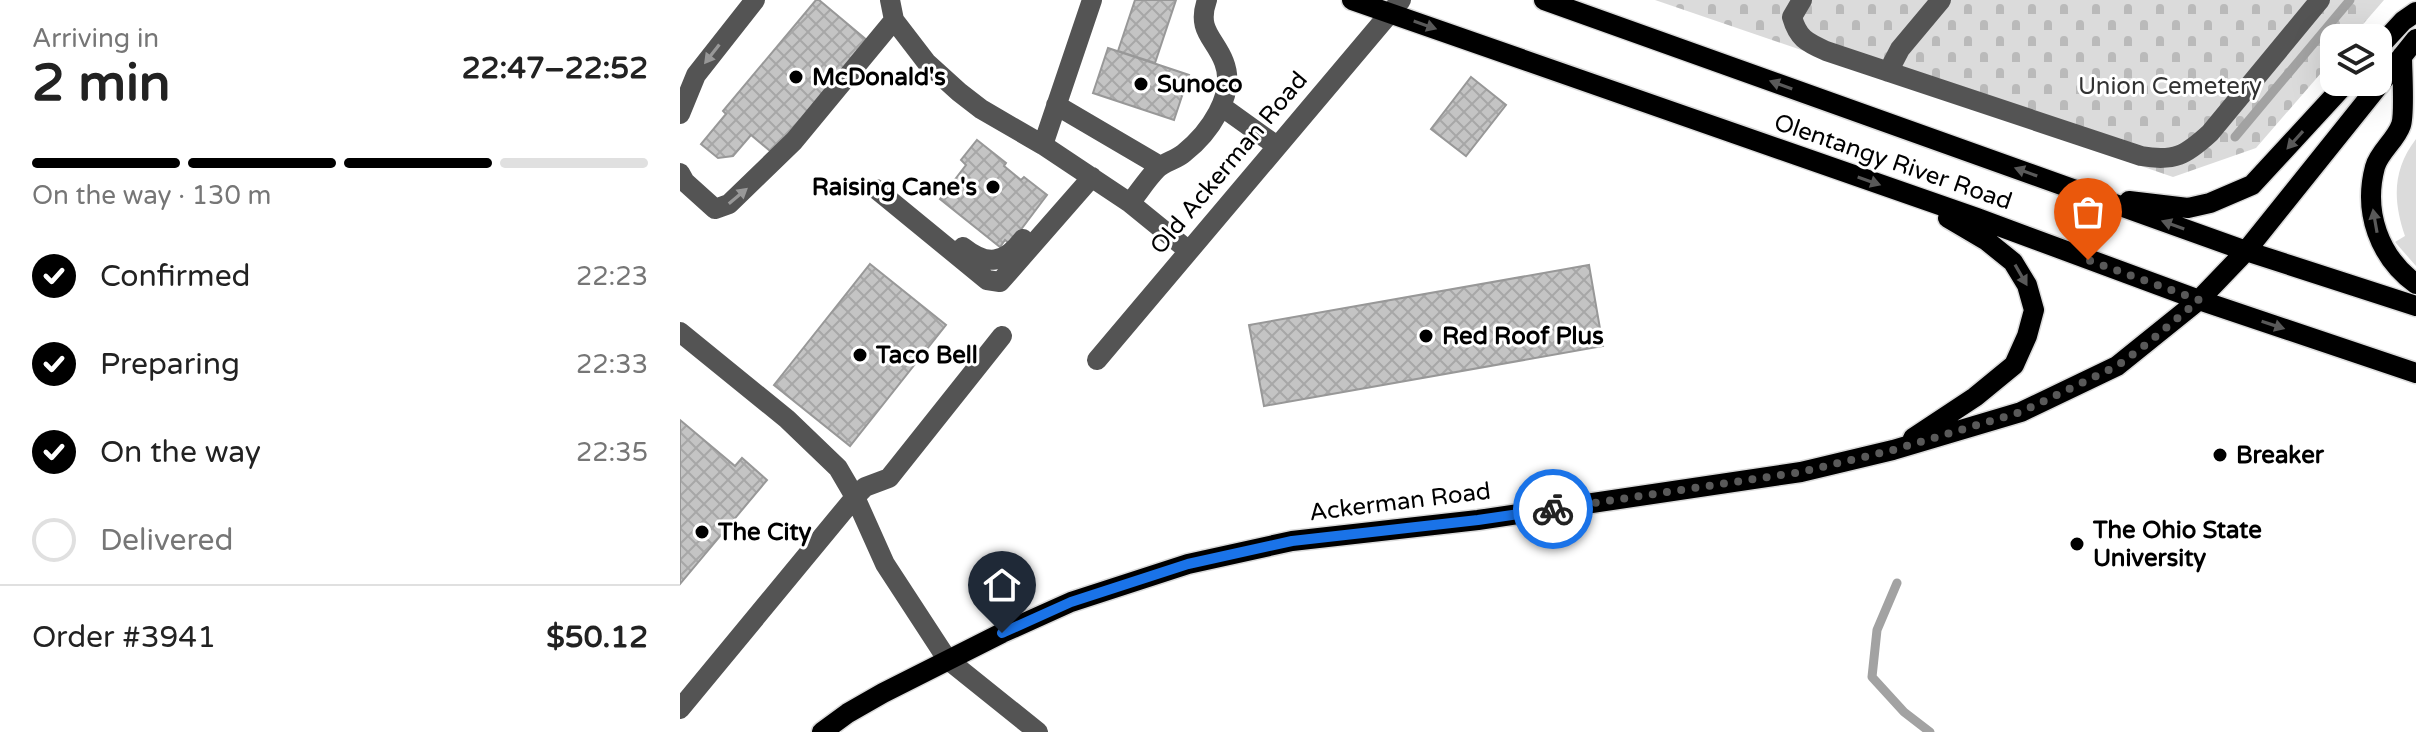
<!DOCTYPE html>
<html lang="en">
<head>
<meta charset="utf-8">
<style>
  body { margin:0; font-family:"Varela Round",sans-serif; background:#f2f2f2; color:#222; height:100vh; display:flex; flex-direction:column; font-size:30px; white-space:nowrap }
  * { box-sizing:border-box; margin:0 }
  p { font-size:26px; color:#767676 }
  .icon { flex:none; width:44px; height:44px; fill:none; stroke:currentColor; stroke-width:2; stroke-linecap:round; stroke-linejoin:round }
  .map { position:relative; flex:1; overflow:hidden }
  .side { display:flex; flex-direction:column; background:#fff; width:680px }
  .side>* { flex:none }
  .controls { position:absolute; left:1640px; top:24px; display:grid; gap:16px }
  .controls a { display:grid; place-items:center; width:72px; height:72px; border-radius:16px; background:#fff; box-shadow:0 8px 32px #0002; font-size:40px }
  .pin { position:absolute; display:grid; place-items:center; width:68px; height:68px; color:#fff; margin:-82px -34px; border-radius:50% 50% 50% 0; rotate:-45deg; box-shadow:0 0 8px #0007 }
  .pin .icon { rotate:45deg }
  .courier { position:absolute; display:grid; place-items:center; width:80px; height:80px; margin:-40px; border:6px solid #1a73e8; border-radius:50%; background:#fff; color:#222; box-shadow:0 2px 10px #0007 }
  .overview em { font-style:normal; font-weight:700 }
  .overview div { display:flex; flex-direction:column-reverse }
  .overview { display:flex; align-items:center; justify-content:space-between; height:136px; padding:0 32px }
  h1 { font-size:52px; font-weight:700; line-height:60px }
  .bar { display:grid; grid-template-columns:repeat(4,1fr); gap:12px 8px; align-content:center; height:96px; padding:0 32px }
  .bar i { height:10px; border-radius:6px; background:#e0e0e0 }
  .bar .active { background:#000 }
  .bar p { grid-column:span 4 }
  .line { display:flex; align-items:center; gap:20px; padding:0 32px; border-top:2px solid #e0e0e0 }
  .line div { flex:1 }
  ol { padding:0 32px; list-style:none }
  li { display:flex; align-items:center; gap:24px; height:88px }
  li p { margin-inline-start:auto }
  li .icon { padding:8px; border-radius:50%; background:#000; color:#fff; stroke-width:4 }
  li:last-child { color:#767676 }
  li i { width:44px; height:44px; border:4px solid #e0e0e0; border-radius:50% }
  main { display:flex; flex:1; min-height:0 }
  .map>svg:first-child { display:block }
</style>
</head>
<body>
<main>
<section class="side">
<div class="overview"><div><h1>2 min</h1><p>Arriving in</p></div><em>22:47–22:52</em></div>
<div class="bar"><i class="active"></i><i class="active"></i><i class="active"></i><i></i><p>On the way · 130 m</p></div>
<ol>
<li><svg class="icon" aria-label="check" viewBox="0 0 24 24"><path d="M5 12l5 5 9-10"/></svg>Confirmed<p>22:23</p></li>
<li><svg class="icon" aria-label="check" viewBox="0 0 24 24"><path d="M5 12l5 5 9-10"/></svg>Preparing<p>22:33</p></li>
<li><svg class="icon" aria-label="check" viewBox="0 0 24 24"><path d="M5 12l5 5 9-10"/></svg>On the way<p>22:35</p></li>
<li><i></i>Delivered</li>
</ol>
<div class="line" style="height:104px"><div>Order #3941</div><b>$50.12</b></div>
</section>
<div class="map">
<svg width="1736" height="732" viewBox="0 0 1736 732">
  <defs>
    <pattern id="cemetery-stones" width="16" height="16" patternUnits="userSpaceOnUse" patternTransform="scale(2)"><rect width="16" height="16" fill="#dbdbdb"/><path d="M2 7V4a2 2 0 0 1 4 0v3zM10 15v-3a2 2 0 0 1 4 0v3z" fill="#bababa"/></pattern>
    <pattern id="building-cross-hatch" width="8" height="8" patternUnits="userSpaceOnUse" patternTransform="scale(2)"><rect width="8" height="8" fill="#c4c4c4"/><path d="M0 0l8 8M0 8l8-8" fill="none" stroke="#a7a7a7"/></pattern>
  </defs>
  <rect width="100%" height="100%" fill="#fff"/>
  <!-- green -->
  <path fill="#dbdbdb" d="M1736,139V266L1715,242L1725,236C1713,201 1712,170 1736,139Z"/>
  <!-- cemetery -->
  <path fill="url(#cemetery-stones)" d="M975,0H1704L1671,38H1654V58L1576,148L1493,177Z"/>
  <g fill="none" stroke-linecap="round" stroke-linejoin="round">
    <!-- stream -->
    <path stroke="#a2a2a2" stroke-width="9" d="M1555,137L1670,0
      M1217,583L1197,630L1192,677L1224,712L1250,732"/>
  </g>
  <!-- building -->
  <path fill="url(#building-cross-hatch)" stroke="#989898" stroke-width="2" d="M136,0H139L189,42L95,155L71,135L53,156L38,158L21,144L46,114L43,111Z
    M455,0H496L475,63L438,51Z
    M428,48L509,75L494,120L413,93Z
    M791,77L826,105L786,156L751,129Z
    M297,140L326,163L324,166L341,180L344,177L367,195L330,244L325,240L320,247L260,199L286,165L281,160Z
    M190,264L266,325L170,446L94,385Z
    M909,265L923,346L584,406L569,325Z
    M0,420L55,466L62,458L87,480L0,584Z"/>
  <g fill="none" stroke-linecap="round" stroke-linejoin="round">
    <defs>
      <path id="major" d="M672,0L1297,218L1519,300L1736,373
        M864,0L1566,251L1736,306
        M1698,48L1723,21L1736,12
        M1722,56C1722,70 1725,114 1721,125C1716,140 1699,152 1695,167C1683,212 1699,257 1736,284
        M1449,201L1508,208L1530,203L1572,185L1667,82
        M1233,438L1295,397L1334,365L1347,336L1354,310L1347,285L1333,262L1307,241L1268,218
        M142,732L168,713L203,693L322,633L391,602L508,564L612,541L798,520L1121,472L1213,450L1341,412L1437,366L1519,300L1566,251L1736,39"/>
    </defs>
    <!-- major casing -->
    <use href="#major" stroke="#dbdbdb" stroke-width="23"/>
    <!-- minor -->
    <path stroke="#545454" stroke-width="20" d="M210,0L214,20L247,63L279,92L301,109L363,145L450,203L509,251
      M1122,0L1112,17C1118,38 1126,42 1146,51L1461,156C1495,162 1506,155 1530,133L1640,0
      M1208,72L1220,49L1261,0
      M376,105L480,166
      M541,106L597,146
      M0,114L16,75L75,0
      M363,145L412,0
      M0,173L5,182L35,209L49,204L114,141L214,20
      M196,189L307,280L320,282L412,177
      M450,203C459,192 467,179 477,169C484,162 496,160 504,153C528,134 557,95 544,62C535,38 516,31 527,0
      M283,247C307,266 324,264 343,239
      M0,332L107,419L158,468L175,497L205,564L267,659L358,732
      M417,360L721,0
      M0,709L175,497L185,487L209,478L322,336"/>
    <!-- major -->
    <use href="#major" stroke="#000" stroke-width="20"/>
  </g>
  <!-- one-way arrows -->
  <defs><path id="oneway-solid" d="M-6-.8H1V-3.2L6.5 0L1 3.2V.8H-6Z" transform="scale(2)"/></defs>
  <g fill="#595959">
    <use href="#oneway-solid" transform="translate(745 25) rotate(19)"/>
    <use href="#oneway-solid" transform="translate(1101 85) rotate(-160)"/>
    <use href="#oneway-solid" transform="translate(1615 140) rotate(132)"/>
    <use href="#oneway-solid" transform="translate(1346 172) rotate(-160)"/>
    <use href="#oneway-solid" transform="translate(1189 181) rotate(19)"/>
    <use href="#oneway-solid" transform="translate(1695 221) rotate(-100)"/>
    <use href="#oneway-solid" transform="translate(1493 225) rotate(-160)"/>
    <use href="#oneway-solid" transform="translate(1341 275) rotate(60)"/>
    <use href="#oneway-solid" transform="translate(1593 325) rotate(18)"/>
  </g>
  <g fill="#989898">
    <use href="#oneway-solid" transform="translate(32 54) rotate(128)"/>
    <use href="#oneway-solid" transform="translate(58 196) rotate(-40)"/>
  </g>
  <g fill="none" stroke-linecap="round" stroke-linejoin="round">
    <!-- done -->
    <path stroke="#595959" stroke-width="8" stroke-dasharray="0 14.4" d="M873,509L1121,472L1213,450L1341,412L1437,366L1468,343L1519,300L1408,260"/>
    <!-- route -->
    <path stroke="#1a73e8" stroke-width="10" d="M322,633L391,602L508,564L612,541L798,520L873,509"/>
  </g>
  <!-- markers -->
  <g fill="#000" stroke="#fff" stroke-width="3">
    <circle cx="116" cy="77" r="8"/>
    <circle cx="461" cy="84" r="8"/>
    <circle cx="313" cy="187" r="8"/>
    <circle cx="746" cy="336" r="8"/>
    <circle cx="180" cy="355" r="8"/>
    <circle cx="1540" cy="455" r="8"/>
    <circle cx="22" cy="532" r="8"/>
    <circle cx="1397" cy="544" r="8"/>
  </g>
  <g text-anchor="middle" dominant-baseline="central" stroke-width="6" stroke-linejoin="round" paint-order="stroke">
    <!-- poi labels -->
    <g font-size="24" font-weight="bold" fill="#000" stroke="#fff" text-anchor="start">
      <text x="132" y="77">McDonald's</text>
      <text x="477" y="84">Sunoco</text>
      <text x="297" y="187" text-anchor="end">Raising Cane's</text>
      <text x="762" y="336">Red Roof Plus</text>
      <text x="196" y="355">Taco Bell</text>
      <text x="1556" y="455">Breaker</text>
      <text x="1413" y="530">The Ohio State<tspan x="1413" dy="28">University</tspan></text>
      <text x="38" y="532">The City</text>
    </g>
    <!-- park labels -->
    <g font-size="24" fill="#323232" stroke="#fff">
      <text x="1490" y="86">Union Cemetery</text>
    </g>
    <!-- street labels -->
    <g font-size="24" fill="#000" stroke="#fff">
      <text transform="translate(1213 162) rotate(19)">Olentangy River Road</text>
      <text transform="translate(549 163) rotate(-50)">Old Ackerman Road</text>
      <text transform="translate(720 502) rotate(-7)">Ackerman Road</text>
    </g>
  </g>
</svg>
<div class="controls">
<a><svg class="icon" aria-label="layers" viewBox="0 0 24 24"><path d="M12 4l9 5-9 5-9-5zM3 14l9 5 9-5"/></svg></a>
</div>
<div class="pin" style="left:1408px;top:260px;background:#ea580c"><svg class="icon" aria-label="bag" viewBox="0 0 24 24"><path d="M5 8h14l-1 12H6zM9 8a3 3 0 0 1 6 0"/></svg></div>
<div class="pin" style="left:322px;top:633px;background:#1f2937"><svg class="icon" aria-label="home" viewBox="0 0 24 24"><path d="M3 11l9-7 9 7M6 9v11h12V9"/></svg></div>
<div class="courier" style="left:873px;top:509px"><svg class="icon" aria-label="bike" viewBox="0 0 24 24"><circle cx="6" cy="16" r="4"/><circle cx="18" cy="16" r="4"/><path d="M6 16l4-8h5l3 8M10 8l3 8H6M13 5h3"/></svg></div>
</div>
</main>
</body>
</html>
